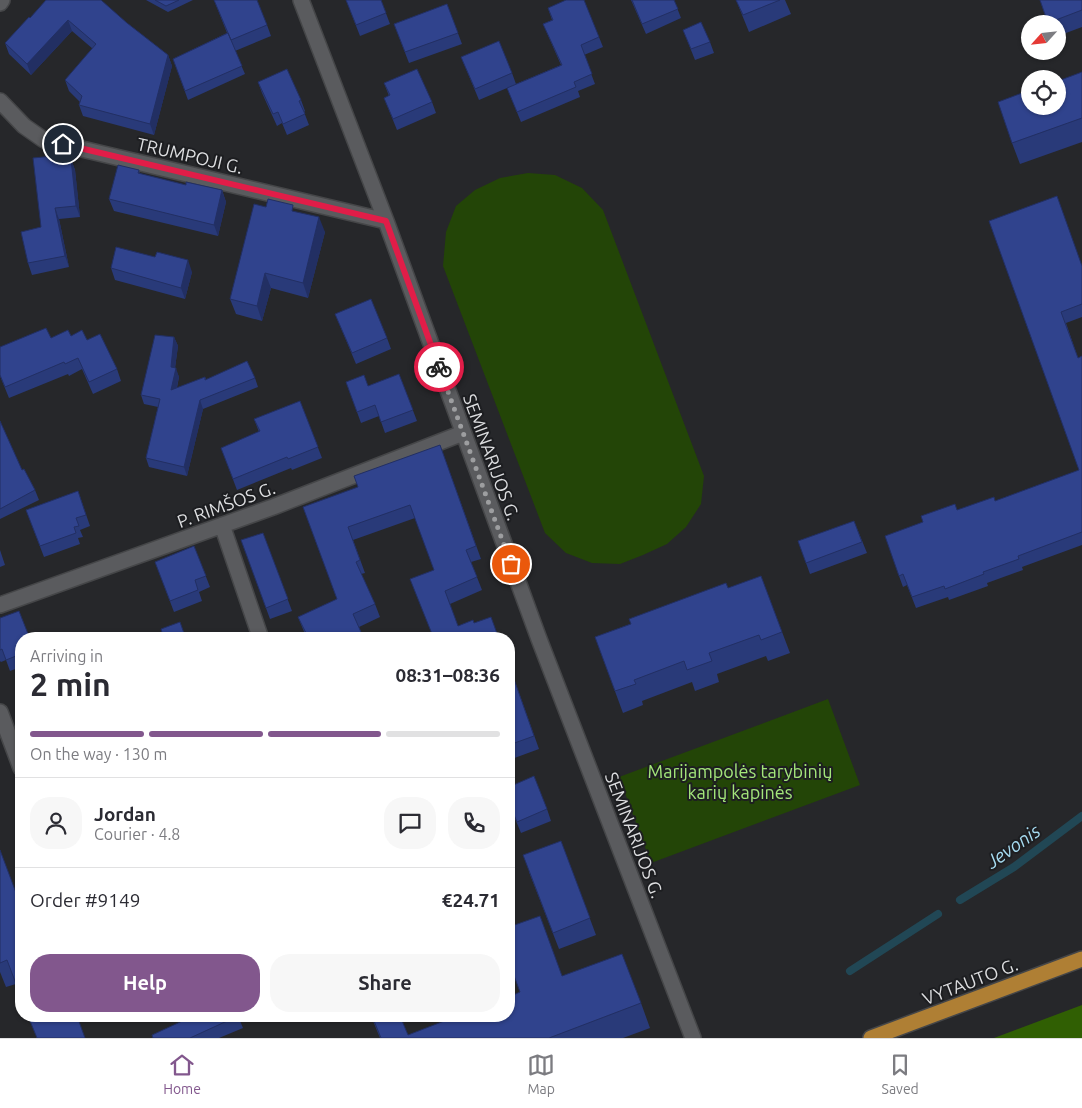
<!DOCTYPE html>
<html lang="en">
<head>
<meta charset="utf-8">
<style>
  body { margin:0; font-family:Ubuntu,sans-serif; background:#f7f7f7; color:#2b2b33; height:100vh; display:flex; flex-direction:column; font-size:19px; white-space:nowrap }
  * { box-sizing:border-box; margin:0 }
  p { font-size:16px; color:#7c7c81 }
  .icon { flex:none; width:28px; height:28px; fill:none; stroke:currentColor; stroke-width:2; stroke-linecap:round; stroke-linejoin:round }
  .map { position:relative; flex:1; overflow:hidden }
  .panel { position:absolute; left:15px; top:632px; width:500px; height:390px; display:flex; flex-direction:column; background:#fff; border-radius:20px; box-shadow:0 1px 4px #0004 }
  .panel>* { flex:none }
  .needle { width:32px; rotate:243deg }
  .fabs { position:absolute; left:1021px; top:15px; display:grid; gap:10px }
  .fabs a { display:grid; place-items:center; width:45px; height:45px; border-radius:50%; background:#fff; box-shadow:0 1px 4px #0004; font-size:25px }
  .pin { position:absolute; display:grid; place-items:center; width:42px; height:42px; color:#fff; margin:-21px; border:2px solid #fff; border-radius:50%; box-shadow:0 1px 5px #0007 }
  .courier { position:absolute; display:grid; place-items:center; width:50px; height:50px; margin:-25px; border:4px solid #e11d48; border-radius:50%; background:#fff; color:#222; box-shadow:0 1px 6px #0007 }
  .summary em { font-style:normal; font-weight:600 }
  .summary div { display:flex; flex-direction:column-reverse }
  .summary { display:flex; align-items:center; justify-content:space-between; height:85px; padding:0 15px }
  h1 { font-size:32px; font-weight:600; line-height:38px }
  .bar { display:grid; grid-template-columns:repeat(4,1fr); gap:8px 5px; align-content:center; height:60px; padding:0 15px }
  .bar i { height:6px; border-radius:4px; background:#e1e1e2 }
  .bar .active { background:#82578d }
  .bar p { grid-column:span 4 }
  .line { display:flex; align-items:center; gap:12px; padding:0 15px; border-top:1px solid #e1e1e2 }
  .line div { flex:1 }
  .round { display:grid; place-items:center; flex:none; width:52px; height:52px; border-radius:20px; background:#f7f7f7 }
  .action { display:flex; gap:10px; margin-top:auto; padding:10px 15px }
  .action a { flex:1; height:58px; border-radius:20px; background:#82578d; color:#fff; font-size:20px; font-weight:600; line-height:58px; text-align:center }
  .action a+a { background:#f7f7f7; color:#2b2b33 }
  .tabs { display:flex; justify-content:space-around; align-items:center; height:70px; border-top:1px solid #e1e1e2; background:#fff; font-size:14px; color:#7c7c81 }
  .tabs a { display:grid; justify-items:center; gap:2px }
  .tabs .active { color:#82578d }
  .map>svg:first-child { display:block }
</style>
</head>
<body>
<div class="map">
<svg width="1082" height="1038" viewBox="0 0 1082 1038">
  <rect width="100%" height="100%" fill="#26272a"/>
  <!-- green -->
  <path fill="#234507" d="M528,173L555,175L582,188L603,210L704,476L701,504L686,527L667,544L643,555L620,564L592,563L566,553L545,533L443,266L446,232L456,206L475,190L500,178Z
    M828,699L860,785L651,863L619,777Z"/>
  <!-- forest -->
  <path fill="#305f03" d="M1082,1005V1038H994Z"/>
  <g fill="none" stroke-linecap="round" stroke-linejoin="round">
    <!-- stream -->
    <path stroke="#214755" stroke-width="8" d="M960,900L1014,867L1082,816
      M850,971L938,914"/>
    <defs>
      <path id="street" d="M301,0L386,221L539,639L693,1038
        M0,101L24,126L44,140L386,221
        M222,525L261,639
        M0,605L273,507L463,433
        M0,712L21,768"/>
      <path id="secondary" d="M0,3L2,0"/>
      <path id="primary" d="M871,1038L1082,959"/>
    </defs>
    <!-- street casing -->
    <use href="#street" stroke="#454648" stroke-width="18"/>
    <!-- secondary casing -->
    <use href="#secondary" stroke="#454648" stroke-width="18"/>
    <!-- primary casing -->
    <use href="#primary" stroke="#454648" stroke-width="18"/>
    <!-- street -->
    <use href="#street" stroke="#5a5b5e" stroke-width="15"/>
    <!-- secondary -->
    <use href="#secondary" stroke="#5a5b5e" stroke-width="15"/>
    <!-- primary -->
    <use href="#primary" stroke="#af7f34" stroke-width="15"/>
  </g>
  <!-- wall -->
  <path fill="#293a79" d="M146,0H193L168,12Z
    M214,0L267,25L271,36L235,51L245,74L188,100L173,59L227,33Z
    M346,0H381L390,24L360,36Z
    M631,0H674L681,18L646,34Z
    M736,0H785L791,14L749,32Z
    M1040,0H1082V27L1058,36V24H1048Z
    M447,4L462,44L409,63L394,24Z
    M548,8L599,37L603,47L584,55L595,84L578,91L580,97L521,122L507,88L479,100L461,57L512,73L516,84L561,65L543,24L552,20Z
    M30,18L127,23L168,55L172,66L154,135L83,116L79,105L80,102L69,91L65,80L93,49L72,31L31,75L9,54L5,43Z
    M683,30L710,42L714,53L695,60Z
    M1082,72V142L1020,164L1012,143Z
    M258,82L301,100L305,111L304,112L309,125L287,135L282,123L277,126L262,93Z
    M384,83L432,102L436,113L397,130L384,98L389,96Z
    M71,159L75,170L80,217L59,219L69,267L32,275L28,263L41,227L54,160Z
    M139,170L140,174L186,185L222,190L226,202L218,236L114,211L109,199Z
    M266,207L295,212L325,232L308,298L271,288L262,321L236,314L230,299Z
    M989,221L1082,265V317L1066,323L1078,358L1082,356V545L1022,567L1023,570L987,583L988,586L949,600L948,597L916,608L907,585L903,587L899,576L957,510L995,501L1079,470Z
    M111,268L192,272L185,299L115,280Z
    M335,314L387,338L391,349L356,364Z
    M71,336L87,340L117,369L121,381L93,394L82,369L69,376L68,374L9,398L0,376L51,338Z
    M174,337L178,346L175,368L179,377L177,388L205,377L206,379L255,378L258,387L203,409L187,476L149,467L146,458L158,407L144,404L141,395Z
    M399,374L417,421L385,433L379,416L361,423L346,382L368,386Z
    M300,401L322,458L292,470L291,468L237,490L221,448L259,432L254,419Z
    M0,421L22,470L35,490L39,500L0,519Z
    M440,445L481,559L471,562L482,590L450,604L434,639V570L415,518L353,540L365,573L361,574L375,604L380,617L359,627L364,639H307L298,617L337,599L303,507L358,487Z
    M78,491L90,526L80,530L83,537L78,538L80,544L44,557L26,510Z
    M854,521L867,553L810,574L798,541Z
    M263,533L292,611L270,619L241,540Z
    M194,546L210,587L199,592L202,601L174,612L155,562Z
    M0,550L5,565L0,567Z
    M761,576L790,653L768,661L766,656L717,674L719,682L695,691L692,682L642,701L643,705L623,713L595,637Z
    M0,618L21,639V667L10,671L6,660L1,662L0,661Z
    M509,665L539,749L509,760Z
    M509,787L547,809L551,821L521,833L509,804Z
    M561,841L596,935L559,949L529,872Z
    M0,850L16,984L6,987L0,972Z
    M509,862L515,879L509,882Z
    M562,976L641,1003L650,1028L623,1038H380L371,1016H400L408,1035Z
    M238,1016L243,1028L219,1038H153Z"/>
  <!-- shaded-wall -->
  <path fill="#222f63" d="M68,20L72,31L31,75L27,64Z
    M168,55L172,66L154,135L150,124Z
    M71,159L75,170L80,217L76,206Z
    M222,190L226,202L218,236L214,225Z
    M55,208L59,219L69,267L65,256Z
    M319,217L325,232L308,298L303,283Z
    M188,260L192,272L185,299L181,288Z
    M265,273L271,288L262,321L257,306Z
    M174,337L178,346L174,375L176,368L179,377L174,399L171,390V367Z
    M200,400L203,409L187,476L184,467Z"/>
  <!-- building -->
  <path fill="#30438d" stroke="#222f63" d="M46,0H101L127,23L168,55L150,124L79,105L82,96L65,80L96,44L68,20L27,64L5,43L29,17L30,18Z
    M155,0H179L166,6Z
    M214,0H257L267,25L231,40Z
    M346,0H381L386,13L356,25Z
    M566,0H584L599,37L581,45L592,74L574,82L576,87L517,112L507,88L562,65L543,24L553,20L548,8Z
    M632,0H674L678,9L642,24Z
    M736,0H780L743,15Z
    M1040,0H1082V10L1048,23Z
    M447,4L458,33L405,52L394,24Z
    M701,22L710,42L691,49L683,30Z
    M228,33L242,66L185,91L173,59Z
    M499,41L512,73L475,89L461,57Z
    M287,69L301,100L299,101L305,114L283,124L278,112L273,114L258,82Z
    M417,69L432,102L393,119L384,98L390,95L384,83Z
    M1082,72V118L1012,143L998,102L1030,90V106H1058V81Z
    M53,156V161L71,159L76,206L55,208L65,256L28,263L21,232L41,227L33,158Z
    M118,165L139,170L138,173L186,185V182L222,190L214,225L109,199Z
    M1057,196L1082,266V304L1061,312L1078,358L1082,356V532L1018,556L1019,559L983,572L984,574L945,589L944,586L912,597L903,574L899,576L885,536L923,522L921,516L955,504L957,510L994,497L995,501L1079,470L989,221Z
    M268,199L293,205L292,211L319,217L303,283L265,273L257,306L230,299L254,204L266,207Z
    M116,247L155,257L157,252L188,260L181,288L111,268Z
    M371,299L387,338L352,353L335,314Z
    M46,328L51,338L68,330L71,336L82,330L87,340L100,334L117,369L89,382L78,358L65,364L64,362L5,387L0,375V347Z
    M155,335L174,337L171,367L176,368L171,390L205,377V380L247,361L255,378L200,400L184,467L146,458L160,399L141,395Z
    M399,374L413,410L381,422L375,405L357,412L346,382L364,375L368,386Z
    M300,401L318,447L288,459L287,457L233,479L221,448L260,431L254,419Z
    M0,421L22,470L24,469L35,490L0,509Z
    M440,445L476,546L466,550L477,577L445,591L458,626L473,620L474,623L491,617L499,639H434L410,579L434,570L410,505L348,527L360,560L356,562L375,604L353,614L364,639H309L298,617L337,599L303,507L358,487L354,476Z
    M78,491L86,515L76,518L79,526L74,527L76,533L40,546L26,510Z
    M854,521L862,542L806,563L798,541Z
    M263,533L288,599L266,608L241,540Z
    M194,546L206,576L195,580L198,590L170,601L155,562Z
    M761,576L782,632L761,640L759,635L709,653L712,661L687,670L684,661L634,680L636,684L615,691L595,637L631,624L629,619L726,583L728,588Z
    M19,611L30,639H21V654L6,660L2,649L0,650V618Z
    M180,622L186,639H164L161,629Z
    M509,665L534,736L509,745Z
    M534,776L547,809L517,822L509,803V787Z
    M561,841L590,918L553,933L523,855Z
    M0,850L21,906V997L7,960L0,963Z
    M509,862L512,869L509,870Z
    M540,916L562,976L622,954L641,1003L549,1038H381L372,1016H400L408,1035L457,1016H509V997L520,992L509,962V927Z
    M28,1016H77L85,1038H37Z
    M193,1016H238L190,1038H153L152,1035Z"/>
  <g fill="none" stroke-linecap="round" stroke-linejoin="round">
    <!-- done -->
    <path stroke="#9d9ea0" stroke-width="5" stroke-dasharray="0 9" d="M439,367L511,564"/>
    <!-- route -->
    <path stroke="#e11d48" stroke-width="6" d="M63,144L386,221L439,367"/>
  </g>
  <g text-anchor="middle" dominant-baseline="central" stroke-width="4" stroke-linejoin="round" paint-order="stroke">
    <!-- street labels -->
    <g font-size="18" fill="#dddee0" stroke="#1d1e21">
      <text transform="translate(190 155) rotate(13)">TRUMPOJI G.</text>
      <text transform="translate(492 457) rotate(70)">SEMINARIJOS G.</text>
      <text transform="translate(226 504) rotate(-20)">P. RIMŠOS G.</text>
      <text transform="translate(635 835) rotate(69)">SEMINARIJOS G.</text>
      <text transform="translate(970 981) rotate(-21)">VYTAUTO G.</text>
    </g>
    <!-- park labels -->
    <g font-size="18" fill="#a3e57a" stroke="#1d1e21">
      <text x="740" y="771">Marijampolės tarybinių<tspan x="740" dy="21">karių kapinės</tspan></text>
    </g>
    <!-- water labels -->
    <g font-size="19" font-style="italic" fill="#a6dbf1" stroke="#1d1e21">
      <text transform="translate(1013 846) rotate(-35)">Jevonis</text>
    </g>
  </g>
</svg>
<div class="fabs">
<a><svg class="needle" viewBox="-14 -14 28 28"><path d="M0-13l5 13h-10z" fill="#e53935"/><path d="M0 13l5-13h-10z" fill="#7c7c81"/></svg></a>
<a><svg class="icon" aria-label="locate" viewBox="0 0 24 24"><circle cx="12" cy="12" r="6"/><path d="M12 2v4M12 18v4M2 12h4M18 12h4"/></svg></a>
</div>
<div class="pin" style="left:511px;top:564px;background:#ea580c"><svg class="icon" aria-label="bag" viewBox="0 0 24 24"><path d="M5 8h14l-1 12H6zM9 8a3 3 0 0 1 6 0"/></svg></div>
<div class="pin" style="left:63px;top:144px;background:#1f2937"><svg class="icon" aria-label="home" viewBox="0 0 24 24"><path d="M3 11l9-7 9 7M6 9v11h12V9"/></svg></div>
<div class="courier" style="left:439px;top:367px"><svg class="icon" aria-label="bike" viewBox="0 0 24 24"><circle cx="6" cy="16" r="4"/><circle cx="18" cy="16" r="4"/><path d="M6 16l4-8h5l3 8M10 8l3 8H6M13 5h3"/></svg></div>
<section class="panel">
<div class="summary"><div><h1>2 min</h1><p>Arriving in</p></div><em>08:31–08:36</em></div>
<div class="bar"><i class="active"></i><i class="active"></i><i class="active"></i><i></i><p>On the way · 130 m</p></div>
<div class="line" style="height:90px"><a class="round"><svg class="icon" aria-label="person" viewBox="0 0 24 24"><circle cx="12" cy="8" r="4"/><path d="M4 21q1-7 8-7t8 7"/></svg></a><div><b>Jordan</b><p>Courier · 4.8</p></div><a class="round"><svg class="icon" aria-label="chat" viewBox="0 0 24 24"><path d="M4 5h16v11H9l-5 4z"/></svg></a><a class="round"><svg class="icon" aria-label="phone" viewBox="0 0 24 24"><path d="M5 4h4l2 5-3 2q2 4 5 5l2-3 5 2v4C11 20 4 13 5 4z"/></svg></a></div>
<div class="line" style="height:65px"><div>Order #9149</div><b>€24.71</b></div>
<div class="action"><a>Help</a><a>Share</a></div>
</section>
</div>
<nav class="tabs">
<a class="active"><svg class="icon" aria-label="home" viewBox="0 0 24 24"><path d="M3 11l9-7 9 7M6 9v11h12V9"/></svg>Home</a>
<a><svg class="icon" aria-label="map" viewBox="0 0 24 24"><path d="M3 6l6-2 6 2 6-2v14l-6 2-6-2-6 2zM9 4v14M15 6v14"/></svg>Map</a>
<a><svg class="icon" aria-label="saved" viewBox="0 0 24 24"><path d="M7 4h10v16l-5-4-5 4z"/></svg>Saved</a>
</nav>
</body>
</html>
